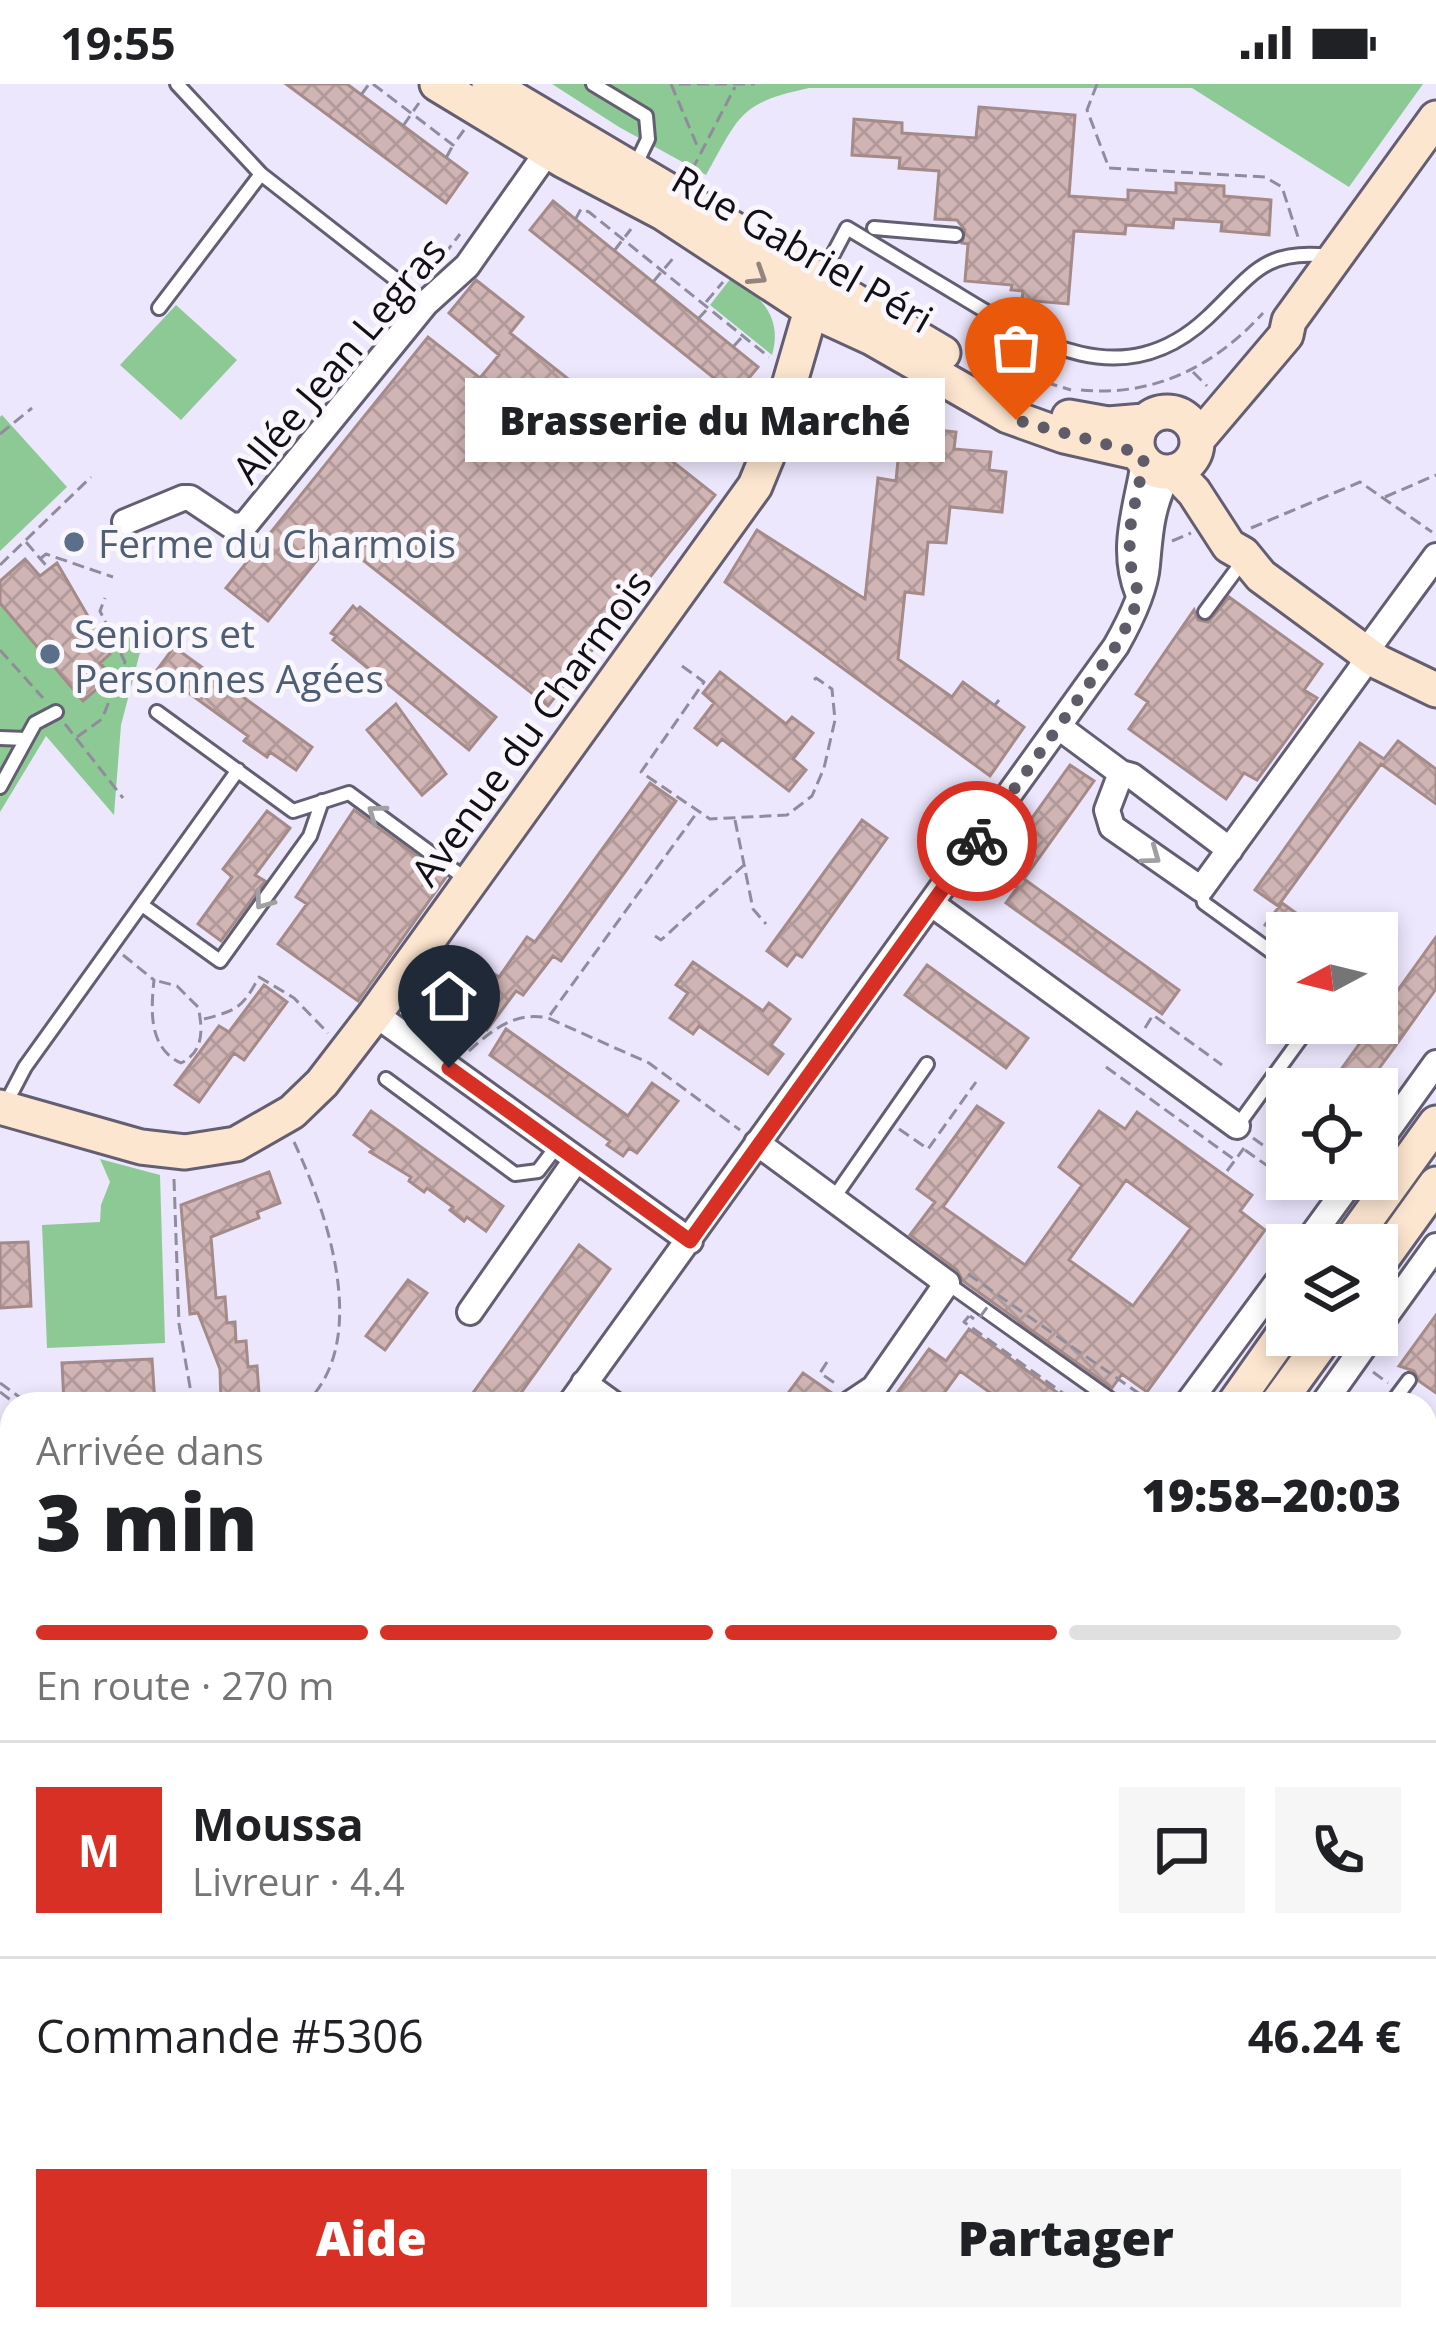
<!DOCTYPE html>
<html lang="fr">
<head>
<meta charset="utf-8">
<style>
  body { margin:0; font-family:"Open Sans",sans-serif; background:#f6f6f6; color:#202124; height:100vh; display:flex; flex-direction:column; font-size:45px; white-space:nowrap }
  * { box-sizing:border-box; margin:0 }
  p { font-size:39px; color:#757577 }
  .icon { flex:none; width:66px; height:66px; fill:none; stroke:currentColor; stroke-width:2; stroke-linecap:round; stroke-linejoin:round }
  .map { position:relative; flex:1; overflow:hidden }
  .drawer { position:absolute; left:0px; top:1308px; width:1437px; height:939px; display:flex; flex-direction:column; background:#fff; border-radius:36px 36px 0 0; box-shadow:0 6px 18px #0003 }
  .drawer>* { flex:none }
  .needle { width:78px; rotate:263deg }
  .tools { position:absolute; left:1266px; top:828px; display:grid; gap:24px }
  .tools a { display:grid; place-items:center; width:132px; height:132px; border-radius:0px; background:#fff; box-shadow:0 6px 18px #0003; font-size:60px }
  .pin { position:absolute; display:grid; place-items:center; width:102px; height:102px; color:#fff; margin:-123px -51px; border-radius:50% 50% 50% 0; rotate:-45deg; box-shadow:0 0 12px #0007 }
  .pin .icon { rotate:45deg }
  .courier { position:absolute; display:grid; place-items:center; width:120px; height:120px; margin:-60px; border:9px solid #d93025; border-radius:50%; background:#fff; color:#222; box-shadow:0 3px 15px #0007 }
  .bubble { position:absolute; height:84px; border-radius:0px; background:#fff; box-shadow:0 6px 18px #0003; font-size:39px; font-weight:800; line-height:84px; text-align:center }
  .summary em { font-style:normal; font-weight:800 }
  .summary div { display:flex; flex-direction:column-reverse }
  .summary { display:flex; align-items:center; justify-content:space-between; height:204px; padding:0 36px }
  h1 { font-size:78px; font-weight:800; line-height:90px }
  .bar { display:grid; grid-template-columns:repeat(4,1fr); gap:18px 12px; align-content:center; height:144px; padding:0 36px }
  .bar i { height:15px; border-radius:9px; background:#e0e0e0 }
  .bar .on { background:#d93025 }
  .bar p { grid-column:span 4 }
  .line { display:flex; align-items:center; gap:30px; padding:0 36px; border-top:3px solid #e0e0e0 }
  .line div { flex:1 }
  .round { display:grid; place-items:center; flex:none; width:126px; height:126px; border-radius:0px; background:#f6f6f6 }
  .action { display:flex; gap:24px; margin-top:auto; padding:24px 36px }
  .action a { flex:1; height:138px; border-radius:0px; background:#d93025; color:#fff; font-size:48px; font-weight:800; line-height:138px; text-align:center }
  .action a+a { background:#f6f6f6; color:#202124 }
  .status { display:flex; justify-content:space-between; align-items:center; height:84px; padding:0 60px; background:#fff; direction:ltr }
  .status svg { height:33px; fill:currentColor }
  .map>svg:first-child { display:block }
</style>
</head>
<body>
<div class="status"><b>19:55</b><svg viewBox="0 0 49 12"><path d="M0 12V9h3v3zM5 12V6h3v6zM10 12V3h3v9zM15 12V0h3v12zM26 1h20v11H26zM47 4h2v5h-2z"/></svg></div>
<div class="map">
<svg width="1436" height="2245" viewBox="0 0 1436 2245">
  <defs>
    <pattern id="building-cross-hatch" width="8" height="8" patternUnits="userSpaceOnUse" patternTransform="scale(3)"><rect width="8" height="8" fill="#d0b5b4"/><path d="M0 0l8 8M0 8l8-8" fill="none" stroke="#b29a9a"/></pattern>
  </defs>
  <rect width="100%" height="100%" fill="#ede7fd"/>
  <!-- green -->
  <path fill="#8cc995" d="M552,0H1423L1349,103L1192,4H809C739,19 740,31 706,91L619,43Z
    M731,194C761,212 783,233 772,271L710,221Z
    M176,221L237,276L181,336L120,281Z
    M2,331L67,403L0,467V333Z
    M0,519L73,601L111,592L100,579L110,570L116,550L143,557L121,641L114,731L46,652L0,728Z
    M100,1075L160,1091L165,1259L47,1264L42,1141L100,1138L101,1121L110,1098Z"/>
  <!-- building -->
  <path fill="url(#building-cross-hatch)" stroke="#a48b8a" stroke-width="3" fill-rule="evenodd" d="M286,0H347L467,89L446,119Z
    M979,23L1075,31L1069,112L1128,116V106L1176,109V99L1224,102V112L1271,116L1269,151L1221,147L1222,138L1174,135L1173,144L1126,141L1125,150L1074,147L1068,220L1022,216L1023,207L1011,206L1012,201L965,197L968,160L962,159L965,146L957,136L935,135L939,87L899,84L900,74L852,71L854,35L902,39V49L976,54Z
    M553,117L758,283L735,311L530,146Z
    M476,196L523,233L510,249L715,411L548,622L335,454L268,537L226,504L428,253L480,294L499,271L449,229Z
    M903,324L939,339L938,346L956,348L954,365L991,368L989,386L1006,388L1002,428L950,423L946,459L928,458L923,510L905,508L898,575L952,613L963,598L1024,643L990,692L725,498L757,446L865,515L878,394L896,397Z
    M25,475L40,492L57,479L110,570L100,579L112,592L83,617L0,519V497Z
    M1229,513L1322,580L1304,606L1317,614L1257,696L1244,689L1226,715L1129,645L1148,618L1136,610L1194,526L1198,536L1208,538Z
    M353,522L357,526L360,523L496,633L469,666L333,556L336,552L331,549Z
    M174,563L312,663L296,686L270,668L267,673L244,657L248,652L157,586Z
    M720,588L786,640L792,633L813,649L793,675L806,686L789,707L722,655L717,661L695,644L714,619L703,609Z
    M396,620L446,690L422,711L367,646Z
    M1398,657L1436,685V720L1381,680L1278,822L1255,806L1360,659L1384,675Z
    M1070,681L1094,697L1024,795L1179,906L1162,930L1006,819L1017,804L994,787Z
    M650,699L676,717L561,877L553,872L523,911L516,907L487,946L463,928L491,888L499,893L527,853L535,858Z
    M354,726L446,793L358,917L278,860L307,820L296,813Z
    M267,727L290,744L255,791L265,797L221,857L198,840L232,793L223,785Z
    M862,736L887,754L802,873L796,870L787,882L767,867Z
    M1282,819L1324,849H1287V856L1265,841Z
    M1436,853V905L1394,964L1364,1005H1327Z
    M693,878L763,927L769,919L790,935L771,961L783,970L768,990L699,942L693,950L670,934L688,909L676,901Z
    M927,881L1028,954L1006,984L905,911Z
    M264,901L287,918L244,976L234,969L199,1018L175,1001L219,942L229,948Z
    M506,945L628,1032L652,999L678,1017L637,1069L629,1064L623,1072L607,1061L610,1057L490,971Z
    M977,1022L1003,1039L943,1123L1025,1181L1082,1101L1059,1083L1099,1027L1125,1045L1137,1028L1252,1111L1240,1127L1265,1146L1147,1308L1122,1290L1112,1304L963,1197L957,1186L910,1151L935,1118L917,1105ZM1126,1096L1191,1144L1133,1222L1069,1176Z
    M371,1027L503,1122L486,1147L467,1133L464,1137L450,1126L453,1123L427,1104L424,1108L409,1097L411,1093L370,1068L373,1065L354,1051Z
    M269,1088L280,1119L257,1128L259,1134L211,1153L216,1214L225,1213L227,1239L235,1238L236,1258L246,1257L248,1283L257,1282L259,1310L250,1311V1320H221L220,1285L198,1229L190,1230L181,1121Z
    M28,1158L31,1222L0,1224V1159Z
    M579,1161L610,1185L513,1320H465Z
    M408,1196L427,1209L385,1266L366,1252Z
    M1436,1231V1309L1419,1297L1414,1287L1399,1282Z
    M969,1245L1022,1283L1073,1320H1006L960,1287L936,1320H889L929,1265L946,1277Z
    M152,1275L155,1320H64L62,1279Z
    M803,1289L836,1312L834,1320H780Z"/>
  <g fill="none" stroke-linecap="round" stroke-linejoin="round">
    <defs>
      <path id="lane" d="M177,0L261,90L426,219
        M593,0L646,32L648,55L634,84
        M874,144L956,151
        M820,195L847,144C883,166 920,188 957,210C1037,259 1123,312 1207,234C1251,193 1262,164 1329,172
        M159,224L261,90
        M1205,528L1245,474
        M157,628L293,727L349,709L470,798
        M0,654L26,655
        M0,703L35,639L56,628
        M1201,805L1204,819L1287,879
        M142,821L220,877L310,752L322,717
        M386,995L515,1090L538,1087L557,1062
        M4,1023L25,983L238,686
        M1238,1041L1312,939
        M833,1115L927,980
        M947,1199L1117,1320
        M1391,1320L1409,1296
        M1425,1359L1436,1367
        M0,1789L12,1766
        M799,2235L817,2245"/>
      <path id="street" d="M125,438L183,414H190L232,442L245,441L426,219L467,182L555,57
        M1138,509C1120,464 1137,423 1144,378
        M1059,643L1121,689L1132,692L1230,766
        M1121,689L1107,726L1112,743L1201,805L1360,586L1373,558L1436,472
        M932,820L1237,1042
        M375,930L690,1157
        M757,1059L947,1199L874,1304L850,1320
        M1377,1061L1436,979
        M1305,1161L1353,1095
        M470,1228L576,1076
        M1377,1244L1436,1162
        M584,1299L613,1320
        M1188,1319L1287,1185
        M570,1320L1116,562C1129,539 1145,508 1147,481C1150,445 1152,421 1169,388
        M1323,1320L1372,1251
        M160,2245L171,2235
        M1207,2245L1213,2235"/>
      <path id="secondary" d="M437,0L564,77L663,129L811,226L872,254L1008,332L1064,352L1139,369
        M489,0L943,269
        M1137 358a30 30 0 1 1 60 0a30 30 0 1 1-60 0Z
        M1069,333L1108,340L1144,337
        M1197,356L1286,251L1289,237L1436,34
        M1174,387L1194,408L1229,462L1243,470L1261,492L1378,578L1436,606
        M0,1023L141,1063L185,1068L236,1060L292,1028L322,999L375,930L755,402L771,363L820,195
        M1348,1161L1436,1039
        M1377,1182L1436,1100
        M1234,1320L1287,1245
        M1277,1320L1327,1251
        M1425,1779L1436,1772
        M0,1809L12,1816
        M1425,1813L1436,1810
        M601,2235L623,2243L660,2235
        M712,2235L734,2245
        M567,2245L571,2235"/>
    </defs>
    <!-- lane casing -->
    <use href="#lane" stroke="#635e71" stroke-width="18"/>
    <!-- street casing -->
    <use href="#street" stroke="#635e71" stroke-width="30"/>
    <!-- secondary casing -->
    <use href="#secondary" stroke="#635e71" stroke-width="39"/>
    <!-- path -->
    <path stroke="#908c9c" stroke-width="3" stroke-dasharray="12 6" stroke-linecap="butt" d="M373,0L453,61L464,46
      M671,0L699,66
      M679,0H755
      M1097,0L1087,26L1109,84L1265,93L1282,103L1299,156
      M361,11L369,0
      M403,42L419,19
      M446,74L453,61
      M692,86L735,3
      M575,136L581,125L589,128L769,273
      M614,167L631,145
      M444,171L460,150
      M653,198L675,172
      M706,218L723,198
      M698,235L709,223
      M967,255L1038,296L1071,306
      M733,263L743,252
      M1193,288L1207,302
      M1081,306C1153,313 1214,283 1263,229
      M0,350L32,324
      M1385,413L1436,391
      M1251,444L1360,398L1432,448
      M1172,457L1191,449
      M26,458L49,485
      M40,475L46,470L113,493
      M0,481L91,393
      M0,566L43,614
      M682,582L704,598L641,688L710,735L787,731L812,712L824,684L835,636L832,605L816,594L810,600
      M994,622L999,616
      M65,640L123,714
      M77,653L102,635L125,578L100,527L105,514
      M735,736L753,825L766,840
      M655,852L661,856L744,781
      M123,871L154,896C151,926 148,964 181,979C204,968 203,945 198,923L177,902L154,896
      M550,931L696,730
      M204,935C238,926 242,924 259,893L294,914L328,949
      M1145,944L1153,931L1222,981
      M469,967C492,946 515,927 548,934L649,979L740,1046
      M1106,983L1235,1076
      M899,1045L928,1065L976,998
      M1253,1054L1287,1078
      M294,1058C327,1128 372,1257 305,1320
      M1245,1066L1310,1112
      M1227,1087L1244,1064
      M174,1095L179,1240L193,1320
      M968,1190L1154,1320
      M969,1232L964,1238L1078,1320
      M827,1278L820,1289L836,1300
      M1373,1288L1388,1299
      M0,1299L29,1320
      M0,1308L16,1320
      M0,1496L12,1494
      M0,1624L12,1625
      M4,1751L5,1736L12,1727
      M508,2245L509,2235"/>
    <!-- lane -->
    <use href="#lane" stroke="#fff" stroke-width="12"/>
    <!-- street -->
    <use href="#street" stroke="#fff" stroke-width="24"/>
    <!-- secondary -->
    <use href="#secondary" stroke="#fde6d0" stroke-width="33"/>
    <!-- path-bridge -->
    <path stroke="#908c9c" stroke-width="3" stroke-dasharray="12 6" stroke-linecap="butt" d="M970,1232L974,1235
      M980,1233L991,1218"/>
  </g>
  <!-- one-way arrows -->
  <defs><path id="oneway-chevron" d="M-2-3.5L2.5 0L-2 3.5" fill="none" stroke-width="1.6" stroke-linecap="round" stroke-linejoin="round" transform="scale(3)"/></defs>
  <use stroke="#93857d" href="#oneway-chevron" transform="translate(758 192) rotate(33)"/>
  <g stroke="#a09fa2">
    <use href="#oneway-chevron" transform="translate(376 729) rotate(-144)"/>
    <use href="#oneway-chevron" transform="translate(1152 772) rotate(36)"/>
    <use href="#oneway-chevron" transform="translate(263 817) rotate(126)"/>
  </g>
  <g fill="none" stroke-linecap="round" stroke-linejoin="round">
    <!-- done -->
    <path stroke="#5f5b68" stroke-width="12" stroke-dasharray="0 21.6" d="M977,757L1116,562L1133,530L1138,509L1129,475L1131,437L1144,378L1139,369L1016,336"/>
    <!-- route -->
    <path stroke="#d93025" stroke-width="15" d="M449,984L690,1157L977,757"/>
  </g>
  <!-- markers -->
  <g fill="#5c6f8a" stroke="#f9f7fc" stroke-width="4.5">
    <circle cx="74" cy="458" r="12"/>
    <circle cx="50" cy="570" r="12"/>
  </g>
  <g text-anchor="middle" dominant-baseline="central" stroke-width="10" stroke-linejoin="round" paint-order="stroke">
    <!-- street labels -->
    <g font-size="39" fill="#120f17" stroke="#f9f7fc">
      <text transform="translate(803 164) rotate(30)">Rue Gabriel Péri</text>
      <text transform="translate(338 275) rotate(-50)">Allée Jean Legras</text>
      <text transform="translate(530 643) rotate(-54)">Avenue du Charmois</text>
    </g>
    <!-- service labels -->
    <g font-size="39" fill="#4e5e75" stroke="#f9f7fc" text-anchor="start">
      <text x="98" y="458">Ferme du Charmois</text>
      <text x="74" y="548">Seniors et<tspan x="74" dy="45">Personnes Agées</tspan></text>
    </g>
  </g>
</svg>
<div class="tools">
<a><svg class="needle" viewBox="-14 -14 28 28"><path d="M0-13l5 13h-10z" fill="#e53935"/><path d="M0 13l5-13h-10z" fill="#757577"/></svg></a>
<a><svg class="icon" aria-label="locate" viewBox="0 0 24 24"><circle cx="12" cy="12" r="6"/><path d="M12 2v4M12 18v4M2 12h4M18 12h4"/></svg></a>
<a><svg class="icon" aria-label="layers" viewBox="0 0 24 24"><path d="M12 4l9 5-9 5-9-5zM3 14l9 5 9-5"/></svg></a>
</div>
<div class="pin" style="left:1016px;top:336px;background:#ea580c"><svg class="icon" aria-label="bag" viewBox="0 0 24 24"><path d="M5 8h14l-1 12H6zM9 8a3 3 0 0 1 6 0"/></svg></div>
<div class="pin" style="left:449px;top:984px;background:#1f2937"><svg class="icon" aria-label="home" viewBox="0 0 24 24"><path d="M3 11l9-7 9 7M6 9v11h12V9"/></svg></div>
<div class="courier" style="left:977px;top:757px"><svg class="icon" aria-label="bike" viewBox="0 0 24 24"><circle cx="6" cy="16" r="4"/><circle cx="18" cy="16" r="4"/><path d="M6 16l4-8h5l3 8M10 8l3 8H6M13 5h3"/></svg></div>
<div class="bubble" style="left:465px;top:294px;width:480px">Brasserie du Marché</div>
<section class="drawer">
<div class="summary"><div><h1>3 min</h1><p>Arrivée dans</p></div><em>19:58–20:03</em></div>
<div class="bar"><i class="on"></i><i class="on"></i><i class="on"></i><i></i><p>En route · 270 m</p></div>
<div class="line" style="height:216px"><b class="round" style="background:#d93025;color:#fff">M</b><div><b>Moussa</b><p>Livreur · 4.4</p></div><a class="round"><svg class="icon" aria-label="chat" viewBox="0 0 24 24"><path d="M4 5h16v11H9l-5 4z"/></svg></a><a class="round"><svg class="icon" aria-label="phone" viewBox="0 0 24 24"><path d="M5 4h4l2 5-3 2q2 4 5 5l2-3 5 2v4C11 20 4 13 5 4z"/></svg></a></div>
<div class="line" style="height:156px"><div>Commande #5306</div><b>46.24 €</b></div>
<div class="action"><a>Aide</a><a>Partager</a></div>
</section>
</div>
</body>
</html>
